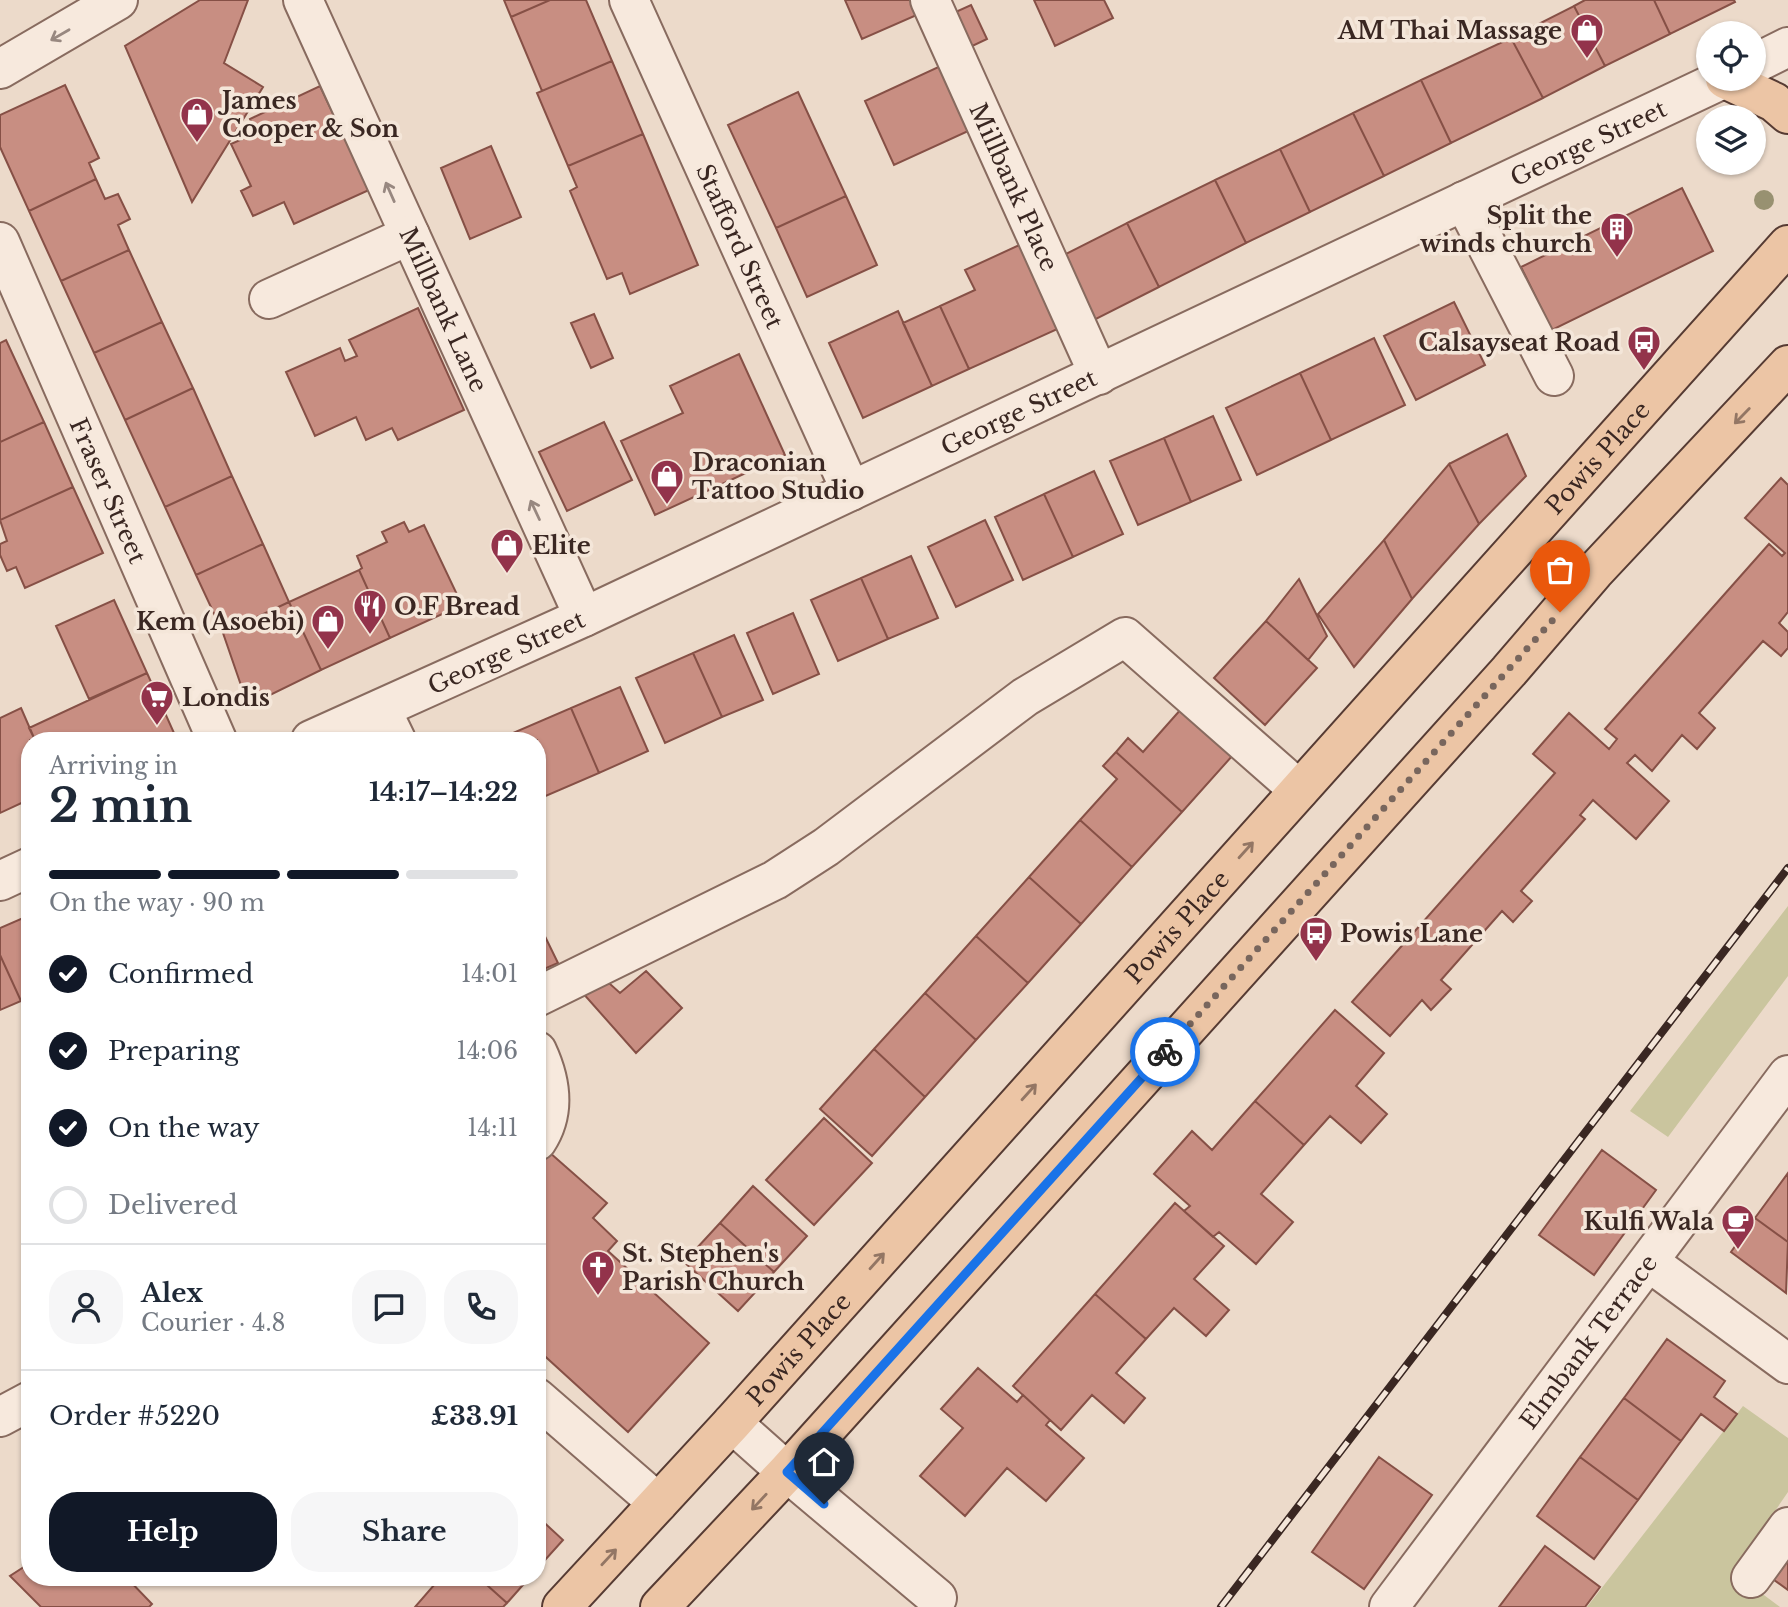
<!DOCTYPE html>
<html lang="en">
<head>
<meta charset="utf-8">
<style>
  body { margin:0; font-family:"Libre Baskerville",serif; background:#f6f6f7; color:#1f2937; height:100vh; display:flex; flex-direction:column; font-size:26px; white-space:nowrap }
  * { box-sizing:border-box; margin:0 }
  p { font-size:23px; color:#747a83 }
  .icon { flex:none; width:38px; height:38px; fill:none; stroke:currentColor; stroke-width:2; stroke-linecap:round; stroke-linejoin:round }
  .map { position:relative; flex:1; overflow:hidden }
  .sheet { position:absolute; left:21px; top:732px; width:525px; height:854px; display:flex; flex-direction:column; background:#fff; border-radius:28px; box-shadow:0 2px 5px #0004 }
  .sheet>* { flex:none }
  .controls { position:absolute; left:1696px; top:21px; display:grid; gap:14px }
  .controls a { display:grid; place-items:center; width:70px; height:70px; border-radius:50%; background:#fff; box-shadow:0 2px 5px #0004; font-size:35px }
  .pin { position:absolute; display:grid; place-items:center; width:60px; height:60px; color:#fff; margin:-72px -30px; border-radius:50% 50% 50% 0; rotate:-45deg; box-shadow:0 0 7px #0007 }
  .pin .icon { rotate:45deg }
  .courier { position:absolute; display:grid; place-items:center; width:70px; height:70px; margin:-35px; border:5px solid #1a73e8; border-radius:50%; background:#fff; color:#222; box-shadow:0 2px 9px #0007 }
  .summary em { font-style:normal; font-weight:700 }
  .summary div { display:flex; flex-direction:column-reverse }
  .summary { display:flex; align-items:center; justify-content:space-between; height:119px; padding:0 28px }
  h1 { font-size:46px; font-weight:700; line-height:52px }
  .bar { display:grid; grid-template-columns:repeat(4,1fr); gap:10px 7px; align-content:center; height:84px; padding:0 28px }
  .bar i { height:9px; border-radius:5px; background:#e0e1e3 }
  .bar .active { background:#111827 }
  .bar p { grid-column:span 4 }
  .line { display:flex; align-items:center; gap:18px; padding:0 28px; border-top:2px solid #e0e1e3 }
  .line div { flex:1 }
  .round { display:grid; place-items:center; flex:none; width:74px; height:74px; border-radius:28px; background:#f6f6f7 }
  ol { padding:0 28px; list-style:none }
  li { display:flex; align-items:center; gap:21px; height:77px }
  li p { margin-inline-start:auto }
  li .icon { padding:7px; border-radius:50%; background:#111827; color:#fff; stroke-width:4 }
  li:last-child { color:#747a83 }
  li i { width:38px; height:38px; border:4px solid #e0e1e3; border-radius:50% }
  .primary-button { display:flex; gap:14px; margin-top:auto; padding:14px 28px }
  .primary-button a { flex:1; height:80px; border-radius:28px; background:#111827; color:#fff; font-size:28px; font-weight:700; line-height:80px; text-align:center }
  .primary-button a+a { background:#f6f6f7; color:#1f2937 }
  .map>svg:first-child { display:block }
</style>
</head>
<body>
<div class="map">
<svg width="1788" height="1607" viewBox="0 0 1788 1607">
  <rect width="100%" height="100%" fill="#ecdaca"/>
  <!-- green -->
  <path fill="#cac59e" d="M1788,906V976L1668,1137L1630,1111Z
    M1743,1406L1788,1438V1492L1733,1572L1780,1607H1587Z"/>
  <!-- building -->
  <path fill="#c88e82" stroke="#865046" stroke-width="2" d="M200,0H248L224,63L263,87L192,202L125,46Z
    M504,0H550L511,17Z
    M550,0H586L612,61L542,91L511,17Z
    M845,0H913L919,14L862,39Z
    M1034,0H1104L1113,18L1055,46Z
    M1585,0H1654L1670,34L1605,66L1574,6Z
    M1654,0H1734L1735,2L1670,34Z
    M971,5L987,39L966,49L949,15Z
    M1574,6L1605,66L1543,98L1511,38Z
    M1511,38L1543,98L1451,143L1421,80Z
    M612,61L643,134L568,166L537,93Z
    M947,63L977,127L894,165L865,101Z
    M1421,80L1451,143L1384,176L1353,113Z
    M65,85L99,158L89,163L96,179L29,211L0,147V115Z
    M320,86L369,190L294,224L284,202L253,216L241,191L251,186L231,144L256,133L250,119Z
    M798,92L846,196L776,228L728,125Z
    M1353,113L1384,176L1310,212L1280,149Z
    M643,134L698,265L630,294L622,273L607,279L570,191L577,187L568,166Z
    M491,146L521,217L470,239L441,168Z
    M1280,149L1310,212L1246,243L1215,180Z
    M96,179L105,199L118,194L130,219L118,225L129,250L61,281L29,211Z
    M1215,180L1246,243L1159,287L1127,223Z
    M1682,188L1713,251L1552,330L1521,267Z
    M846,196L877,265L807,297L776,228Z
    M1127,223L1159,287L1090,322L1058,258Z
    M1026,242L1064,326L969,369L940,306L975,290L965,270Z
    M129,250L162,322L94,353L61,281Z
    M1454,302L1485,365L1416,400L1384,336Z
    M940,306L969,369L932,386L903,323Z
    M418,308L464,410L398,440L392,428L366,440L356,417L315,436L286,372L340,348L345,361L357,356L349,340Z
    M898,311L932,386L863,418L829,343Z
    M594,314L613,358L591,368L571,323Z
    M162,322L193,388L125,420L94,353Z
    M1374,338L1405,405L1331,440L1300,373Z
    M6,340L44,422L0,442V343Z
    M739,354L785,455L655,515L621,441L683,413L670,386Z
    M1300,373L1331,440L1257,475L1226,408Z
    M193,388L232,476L165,507L125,420Z
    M1213,416L1241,480L1191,502L1164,438Z
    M44,422L73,487L0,520V442Z
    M604,422L632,480L567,511L539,452Z
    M1507,434L1526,476L1479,524L1449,464Z
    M1164,438L1191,502L1138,525L1110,461Z
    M1449,464L1479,524L1412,599L1384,540Z
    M1094,471L1123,534L1073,557L1044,494Z
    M232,476L263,544L196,575L165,507Z
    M1781,478L1788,485V612L1779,623L1788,632V648L1781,656L1763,641L1699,713L1715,728L1697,749L1682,735L1652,771L1635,755L1627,763L1669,801L1636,839L1593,800L1580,815L1585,819L1521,891L1532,901L1513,922L1502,911L1441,980L1451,989L1431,1010L1422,1000L1390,1036L1352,1002L1555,773L1533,754L1569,713L1609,749L1617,739L1605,729L1769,544L1782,556L1785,553L1745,518Z
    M73,487L103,553L25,588L16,567L7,571L0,555V544L7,541L0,520Z
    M1044,494L1073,557L1023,580L995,517Z
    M985,520L1013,580L956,607L928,547Z
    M404,522L409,532L424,525L462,605L390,638L359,570L362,568L357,556L387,542L382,532Z
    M1384,540L1412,599L1354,667L1318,614Z
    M263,544L289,602L223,633L196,575Z
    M911,556L938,618L888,639L861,578Z
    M359,570L390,638L321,670L289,602Z
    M861,578L888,639L838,661L811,600Z
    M1299,579L1327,636L1308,660L1266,621Z
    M114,600L147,673L89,699L56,626Z
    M289,602L321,670L262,699L244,694L223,633Z
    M793,613L819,674L773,694L747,633Z
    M1266,621L1317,668L1265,725L1214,678Z
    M734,635L763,700L722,717L693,653Z
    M693,653L722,717L665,743L636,678Z
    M147,673L174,733L158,740H35L29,728Z
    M620,687L648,751L599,773L571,708Z
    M21,708L35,740H30V799L0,813V718Z
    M571,708L599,773L541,798L537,790V740H516L513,733Z
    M1182,708L1233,755L1182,812L1116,752L1128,738L1143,752Z
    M1116,752L1182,812L1132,867L1080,820L1117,779L1103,766Z
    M1080,820L1132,867L1081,924L1029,877Z
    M1029,877L1081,924L1028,983L976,936Z
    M30,915V997L21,1001L0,955V928Z
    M537,920L558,963L537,972Z
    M976,936L1028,983L976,1040L925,993Z
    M0,955L21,1001L0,1010Z
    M646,971L682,1008L636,1053L581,991L609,983L620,993Z
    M925,993L976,1040L925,1097L874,1049Z
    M1335,1010L1384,1053L1356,1086L1387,1114L1361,1143L1330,1116L1304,1145L1255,1101Z
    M874,1049L925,1097L872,1156L820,1109Z
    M1255,1101L1304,1145L1261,1194L1293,1222L1256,1264L1219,1232L1213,1237L1184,1211L1190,1206L1154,1174L1192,1131L1212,1150Z
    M824,1118L872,1163L814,1225L766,1180Z
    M1602,1150L1656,1190L1594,1275L1539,1235Z
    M549,1152L607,1203L593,1218L617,1241L608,1251L709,1343L628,1432L537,1349V1165Z
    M1788,1173V1242L1755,1218Z
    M753,1186L807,1236L774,1272L720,1223Z
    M1175,1203L1224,1246L1194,1279L1229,1310L1206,1336L1174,1308L1146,1339L1095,1294Z
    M1755,1218L1788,1242L1786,1293L1731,1252Z
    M720,1223L774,1272L738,1311L684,1262Z
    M1095,1294L1146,1339L1116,1373L1145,1398L1124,1423L1092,1395L1061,1430L1013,1386Z
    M1667,1339L1725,1381L1714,1397L1737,1414L1724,1431L1701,1414L1681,1441L1624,1398Z
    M978,1368L1017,1402L1023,1395L1050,1420L1046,1425L1084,1458L1046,1501L1007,1468L965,1516L920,1476L963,1428L941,1409Z
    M1624,1398L1681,1441L1638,1500L1580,1457Z
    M1379,1457L1432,1495L1364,1589L1312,1552Z
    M1580,1457L1638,1500L1594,1559L1537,1516Z
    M537,1516L563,1540L537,1569Z
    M1788,1538V1590L1763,1572Z
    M1545,1546L1600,1587L1585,1607H1499Z
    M30,1563V1577H126L152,1604L149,1607H41L10,1576Z
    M441,1577H478L507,1603L503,1607H415Z
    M478,1577H530L507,1603Z"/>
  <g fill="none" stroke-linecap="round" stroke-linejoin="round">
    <defs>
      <g id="minor">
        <path id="s1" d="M303,0L584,617"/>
        <path id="s2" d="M629,0L851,491"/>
        <path id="s3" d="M930,0L1099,375"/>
        <path d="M1754,64L1788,47"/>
        <path d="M0,69L118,0"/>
        <path d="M1464,201L1554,376"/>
        <path id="s4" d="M0,242L217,740"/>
        <path d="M269,299L410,235"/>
        <path d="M381,709L396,740"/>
        <path id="s5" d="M311,740L584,617L1723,79"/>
        <path d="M0,881L30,867"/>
        <path d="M537,997L775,880L826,847L1025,697L1125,637L1299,790"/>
        <path d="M537,1051C551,1081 556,1112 537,1141"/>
        <path d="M1649,1262L1788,1364"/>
        <path d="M537,1398L658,1503"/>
        <path d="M0,1417L30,1401"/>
        <path d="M732,1423L787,1472L937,1598"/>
        <path d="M1751,1578L1788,1527"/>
        <path id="s6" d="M1389,1607L1788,1075"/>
      </g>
      <g id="major">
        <path d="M1725,79L1774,102L1788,114"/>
        <path id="s7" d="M562,1607L732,1423L1788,245"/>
        <path d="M660,1607L787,1472L1509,671L1594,572L1788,365"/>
      </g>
    </defs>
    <!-- minor casing -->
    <use href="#minor" stroke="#886b5f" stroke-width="42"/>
    <!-- major casing -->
    <use href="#major" stroke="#563b33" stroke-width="42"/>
    <!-- minor -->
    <use href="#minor" stroke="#f7e9dd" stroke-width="38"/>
    <!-- major -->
    <use href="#major" stroke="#ecc5a5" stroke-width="38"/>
    <defs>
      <path id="rail" d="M1221,1607L1788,868"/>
    </defs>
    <!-- rail casing -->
    <use href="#rail" stroke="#3a2722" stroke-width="8"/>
    <!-- rail -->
    <use href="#rail" stroke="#f4e6d9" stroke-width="5" stroke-dasharray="16" stroke-linecap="butt"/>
  </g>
  <!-- trees -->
  <circle fill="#989171" cx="1764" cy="200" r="10"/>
  <!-- one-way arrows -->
  <defs><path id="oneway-shaft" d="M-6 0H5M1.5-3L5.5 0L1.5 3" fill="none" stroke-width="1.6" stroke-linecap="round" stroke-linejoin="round" transform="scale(1.75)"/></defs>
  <g stroke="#988880">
    <use href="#oneway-shaft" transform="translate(60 35) rotate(150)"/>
    <use href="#oneway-shaft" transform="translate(390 192) rotate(-114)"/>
    <use href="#oneway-shaft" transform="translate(535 510) rotate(-115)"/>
  </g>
  <g stroke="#937664">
    <use href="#oneway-shaft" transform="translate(1742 416) rotate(134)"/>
    <use href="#oneway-shaft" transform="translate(1246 850) rotate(-48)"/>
    <use href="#oneway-shaft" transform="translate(1029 1092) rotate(-48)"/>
    <use href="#oneway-shaft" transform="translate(877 1261) rotate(-48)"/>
    <use href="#oneway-shaft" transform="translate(759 1502) rotate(133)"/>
    <use href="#oneway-shaft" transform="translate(609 1557) rotate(-47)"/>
  </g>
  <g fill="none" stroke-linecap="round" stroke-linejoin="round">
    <!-- done -->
    <path stroke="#78665d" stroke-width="7" stroke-dasharray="0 12.6" d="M1165,1052L1560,612"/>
    <!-- route -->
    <path stroke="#1a73e8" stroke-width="9" d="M824,1504L787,1472L1165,1052"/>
  </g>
  <!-- icons -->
  <defs>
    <symbol id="shop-pin" viewBox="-11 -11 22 30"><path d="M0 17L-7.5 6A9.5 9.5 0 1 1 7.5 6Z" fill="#93334b" stroke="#f4e6d9"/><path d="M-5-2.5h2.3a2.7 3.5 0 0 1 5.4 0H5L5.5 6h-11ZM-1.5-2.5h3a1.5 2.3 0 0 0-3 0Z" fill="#fff"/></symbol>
    <symbol id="building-pin" viewBox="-11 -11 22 30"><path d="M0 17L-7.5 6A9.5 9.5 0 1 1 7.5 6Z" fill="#93334b" stroke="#f4e6d9"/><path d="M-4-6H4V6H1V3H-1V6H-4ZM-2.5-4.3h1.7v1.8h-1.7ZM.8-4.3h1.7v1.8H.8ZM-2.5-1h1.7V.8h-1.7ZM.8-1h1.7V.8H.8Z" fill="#fff"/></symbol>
    <symbol id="bus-pin" viewBox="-11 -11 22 30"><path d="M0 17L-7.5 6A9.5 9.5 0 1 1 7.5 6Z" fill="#93334b" stroke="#f4e6d9"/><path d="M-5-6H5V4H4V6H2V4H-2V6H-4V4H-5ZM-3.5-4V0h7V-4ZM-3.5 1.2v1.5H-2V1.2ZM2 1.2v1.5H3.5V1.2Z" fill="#fff"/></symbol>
    <symbol id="restaurant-pin" viewBox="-11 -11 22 30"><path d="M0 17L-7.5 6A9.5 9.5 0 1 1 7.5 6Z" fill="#93334b" stroke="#f4e6d9"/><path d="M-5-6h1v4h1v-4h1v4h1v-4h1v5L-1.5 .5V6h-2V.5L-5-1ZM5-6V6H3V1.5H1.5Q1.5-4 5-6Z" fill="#fff"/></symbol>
    <symbol id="supermarket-pin" viewBox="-11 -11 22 30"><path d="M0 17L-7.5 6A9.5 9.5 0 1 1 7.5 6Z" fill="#93334b" stroke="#f4e6d9"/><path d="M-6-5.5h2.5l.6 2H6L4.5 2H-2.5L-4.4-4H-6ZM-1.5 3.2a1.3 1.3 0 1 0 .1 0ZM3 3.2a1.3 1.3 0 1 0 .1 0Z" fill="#fff"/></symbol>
    <symbol id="cafe-pin" viewBox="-11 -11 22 30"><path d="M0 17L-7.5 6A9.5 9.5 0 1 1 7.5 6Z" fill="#93334b" stroke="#f4e6d9"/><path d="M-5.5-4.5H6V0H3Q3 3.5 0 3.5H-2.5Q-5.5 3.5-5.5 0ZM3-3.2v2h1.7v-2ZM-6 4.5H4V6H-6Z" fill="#fff"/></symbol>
    <symbol id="church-pin" viewBox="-11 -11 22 30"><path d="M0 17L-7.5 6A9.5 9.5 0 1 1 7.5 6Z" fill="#93334b" stroke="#f4e6d9"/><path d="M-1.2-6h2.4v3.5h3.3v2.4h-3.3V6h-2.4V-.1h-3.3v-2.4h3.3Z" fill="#fff"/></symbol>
  </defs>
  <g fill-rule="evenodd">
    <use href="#shop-pin" x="1568" y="11" width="38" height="52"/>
    <use href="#shop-pin" x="178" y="95" width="38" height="52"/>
    <use href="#building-pin" x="1598" y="210" width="38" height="52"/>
    <use href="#bus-pin" x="1625" y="323" width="38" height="52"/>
    <use href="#shop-pin" x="648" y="457" width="38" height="52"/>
    <use href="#shop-pin" x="488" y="526" width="38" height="52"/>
    <use href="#restaurant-pin" x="351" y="587" width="38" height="52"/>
    <use href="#shop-pin" x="309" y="602" width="38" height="52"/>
    <use href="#supermarket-pin" x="138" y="678" width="38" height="52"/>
    <use href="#bus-pin" x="1297" y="914" width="38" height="52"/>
    <use href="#cafe-pin" x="1719" y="1202" width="38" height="52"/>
    <use href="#church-pin" x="579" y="1248" width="38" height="52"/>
  </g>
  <g text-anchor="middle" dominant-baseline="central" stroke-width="7" stroke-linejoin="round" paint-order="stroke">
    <!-- poi labels -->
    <g font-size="24" font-weight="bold" fill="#3a2722" stroke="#f4e6d9" text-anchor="start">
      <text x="1562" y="30" text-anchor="end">AM Thai Massage</text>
      <text x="222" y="100">James<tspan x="222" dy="28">Cooper &amp; Son</tspan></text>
      <text x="1592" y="215" text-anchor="end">Split the<tspan x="1592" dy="28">winds church</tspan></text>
      <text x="1620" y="342" text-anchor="end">Calsayseat Road</text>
      <text x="692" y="462">Draconian<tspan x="692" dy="28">Tattoo Studio</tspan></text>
      <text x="532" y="545">Elite</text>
      <text x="394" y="606">O.F Bread</text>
      <text x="304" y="621" text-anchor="end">Kem (Asoebi)</text>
      <text x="182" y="697">Londis</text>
      <text x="1340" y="933">Powis Lane</text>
      <text x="1714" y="1221" text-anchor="end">Kulfi Wala</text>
      <text x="622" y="1253">St. Stephen's<tspan x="622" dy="28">Parish Church</tspan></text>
    </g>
    <!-- street labels -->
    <g font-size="24" fill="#3a2722" stroke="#f4e6d9">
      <text stroke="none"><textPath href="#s5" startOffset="1410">George Street</textPath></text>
      <text stroke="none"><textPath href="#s3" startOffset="205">Millbank Place</textPath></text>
      <text stroke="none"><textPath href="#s2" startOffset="270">Stafford Street</textPath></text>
      <text stroke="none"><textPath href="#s1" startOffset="340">Millbank Lane</textPath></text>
      <text stroke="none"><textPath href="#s5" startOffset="780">George Street</textPath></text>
      <text stroke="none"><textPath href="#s7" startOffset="1547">Powis Place</textPath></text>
      <text stroke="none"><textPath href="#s4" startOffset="271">Fraser Street</textPath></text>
      <text stroke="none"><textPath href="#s5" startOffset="214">George Street</textPath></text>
      <text stroke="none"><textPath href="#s7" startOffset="917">Powis Place</textPath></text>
      <text stroke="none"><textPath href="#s6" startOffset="332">Elmbank Terrace</textPath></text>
      <text stroke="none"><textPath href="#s7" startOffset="350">Powis Place</textPath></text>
    </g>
  </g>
</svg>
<div class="controls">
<a><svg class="icon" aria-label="locate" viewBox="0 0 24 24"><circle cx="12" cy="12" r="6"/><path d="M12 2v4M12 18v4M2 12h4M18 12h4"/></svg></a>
<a><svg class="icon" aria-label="layers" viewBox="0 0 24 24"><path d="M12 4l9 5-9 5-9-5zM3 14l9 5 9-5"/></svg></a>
</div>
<div class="pin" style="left:1560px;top:612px;background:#ea580c"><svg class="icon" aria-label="bag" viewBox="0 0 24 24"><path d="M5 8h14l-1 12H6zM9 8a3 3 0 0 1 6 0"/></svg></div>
<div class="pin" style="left:824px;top:1504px;background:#1f2937"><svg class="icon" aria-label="home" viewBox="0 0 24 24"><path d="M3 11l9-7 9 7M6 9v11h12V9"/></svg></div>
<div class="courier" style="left:1165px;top:1052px"><svg class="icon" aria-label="bike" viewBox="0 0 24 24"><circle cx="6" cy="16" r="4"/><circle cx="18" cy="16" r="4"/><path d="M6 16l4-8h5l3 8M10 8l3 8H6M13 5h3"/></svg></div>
<section class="sheet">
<div class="summary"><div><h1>2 min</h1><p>Arriving in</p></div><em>14:17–14:22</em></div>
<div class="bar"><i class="active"></i><i class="active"></i><i class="active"></i><i></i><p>On the way · 90 m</p></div>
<ol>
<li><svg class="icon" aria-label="check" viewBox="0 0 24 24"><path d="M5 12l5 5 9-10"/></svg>Confirmed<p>14:01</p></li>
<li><svg class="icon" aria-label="check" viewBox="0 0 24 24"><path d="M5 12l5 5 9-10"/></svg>Preparing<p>14:06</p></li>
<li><svg class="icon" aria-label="check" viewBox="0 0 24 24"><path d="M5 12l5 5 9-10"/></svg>On the way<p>14:11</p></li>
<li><i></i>Delivered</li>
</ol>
<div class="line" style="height:126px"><a class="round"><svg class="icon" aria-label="person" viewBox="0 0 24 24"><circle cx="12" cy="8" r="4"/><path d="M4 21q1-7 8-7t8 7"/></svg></a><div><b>Alex</b><p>Courier · 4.8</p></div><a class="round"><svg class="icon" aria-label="chat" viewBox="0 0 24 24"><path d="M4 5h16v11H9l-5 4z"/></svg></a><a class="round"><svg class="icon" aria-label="phone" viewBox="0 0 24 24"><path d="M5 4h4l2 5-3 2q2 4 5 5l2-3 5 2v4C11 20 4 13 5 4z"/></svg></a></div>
<div class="line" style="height:91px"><div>Order #5220</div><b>£33.91</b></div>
<div class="primary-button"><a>Help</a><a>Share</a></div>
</section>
</div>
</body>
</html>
